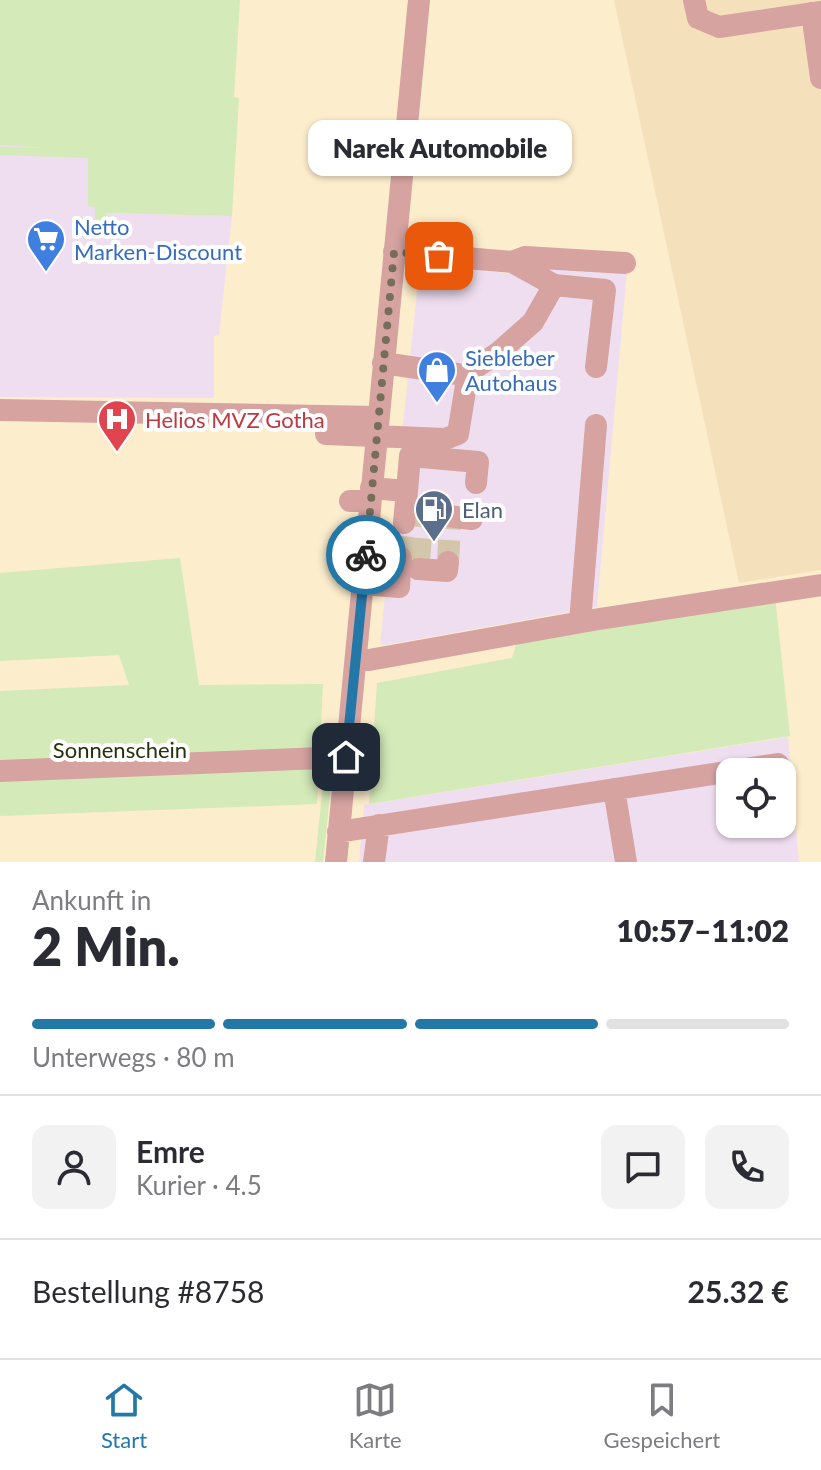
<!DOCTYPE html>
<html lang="de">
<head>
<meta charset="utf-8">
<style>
  body { margin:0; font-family:Lato,sans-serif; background:#f2f2f3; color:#2b2b33; height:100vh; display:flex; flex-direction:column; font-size:30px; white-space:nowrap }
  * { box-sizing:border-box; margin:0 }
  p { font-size:26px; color:#7c7c81 }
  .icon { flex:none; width:44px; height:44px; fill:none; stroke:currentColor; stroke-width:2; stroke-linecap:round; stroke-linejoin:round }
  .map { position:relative; height:862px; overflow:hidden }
  .sheet { display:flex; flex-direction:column; background:#fff; flex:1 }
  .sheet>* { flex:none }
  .controls { position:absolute; left:716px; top:758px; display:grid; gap:16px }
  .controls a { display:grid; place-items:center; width:80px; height:80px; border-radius:16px; background:#fff; box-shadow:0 2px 6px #0004; font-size:40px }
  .pin { position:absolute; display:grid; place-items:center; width:68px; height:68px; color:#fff; margin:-34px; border-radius:16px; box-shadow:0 4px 12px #0006 }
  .courier { position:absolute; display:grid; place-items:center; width:80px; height:80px; margin:-40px; border:6px solid #2378a8; border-radius:50%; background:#fff; color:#222; box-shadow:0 2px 10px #0007 }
  .bubble { position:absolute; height:56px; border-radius:16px; background:#fff; box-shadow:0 2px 6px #0004; font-size:26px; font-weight:800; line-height:56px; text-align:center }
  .head em { font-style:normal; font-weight:800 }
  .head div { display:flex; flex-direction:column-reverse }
  .head { display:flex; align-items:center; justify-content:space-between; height:136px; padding:0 32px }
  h1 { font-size:52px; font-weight:800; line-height:60px }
  .bar { display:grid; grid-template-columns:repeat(4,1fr); gap:12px 8px; align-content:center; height:96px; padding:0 32px }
  .bar i { height:10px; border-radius:6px; background:#e1e1e2 }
  .bar .active { background:#2378a8 }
  .bar p { grid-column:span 4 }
  .line { display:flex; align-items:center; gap:20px; padding:0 32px; border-top:2px solid #e1e1e2 }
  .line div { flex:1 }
  .round { display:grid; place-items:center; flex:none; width:84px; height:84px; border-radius:16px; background:#f2f2f3 }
  .tabs { display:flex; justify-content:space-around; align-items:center; height:112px; border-top:2px solid #e1e1e2; background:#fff; font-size:22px; color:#7c7c81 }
  .tabs a { display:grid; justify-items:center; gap:4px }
  .tabs .active { color:#2378a8 }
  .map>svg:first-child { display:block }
</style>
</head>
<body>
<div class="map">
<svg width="821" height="862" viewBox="0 0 821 862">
  <rect width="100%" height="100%" fill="#fcedcd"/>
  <!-- commercial -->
  <path fill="#efdef0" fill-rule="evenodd" d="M0,145L108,150L106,213L232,216L219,335L214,336V398L0,397Z
    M526,260L627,271L597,607L386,645L380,644L420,263L523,275Z
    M788,737L799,862H359L364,805ZM730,772H782V824H730Z"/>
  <!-- built -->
  <path fill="#f4e1bc" d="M614,0H821V570L739,583Z"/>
  <!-- green -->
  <path fill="#d4eab8" d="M0,0H240L234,97L239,98L232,216L107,213L106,223H95V207L88,206V158L0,155V147L48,148L0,145Z
    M180,558L199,685L323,684L317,804L0,816V691L129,685L119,655L0,661V573Z
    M775,596L790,736L369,804L377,683L512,658L517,641Z
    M325,765L333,766L323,862H315Z"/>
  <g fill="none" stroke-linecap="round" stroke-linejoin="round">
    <!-- minor-tunnel -->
    <path stroke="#d3c6aa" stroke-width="22" stroke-dasharray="22 11" stroke-linecap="butt" d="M401,558L404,523
      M419,560L423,513
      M448,562L450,527"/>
    <!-- minor -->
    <path stroke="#d6a3a1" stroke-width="22" d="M694,0L698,18L719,27L821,12
      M812,13L821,78
      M394,252L512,262L554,285L605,290L596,367
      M512,262L525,257L625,263
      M464,375L498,353L533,322L554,285
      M0,410L377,417
      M326,434L445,439L458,434L467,379L464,375L383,363
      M371,488L407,491L404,523
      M407,491L410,456L478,462L476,483
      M350,501H370
      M448,516L472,519L473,511
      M418,569L447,571L448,562
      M363,584L399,587L401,558
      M580,622L596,425
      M356,659L369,660L593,620L821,585
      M0,771L346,757
      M614,789L626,862
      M338,832L778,764
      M336,862L419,0
      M374,862L379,825"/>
  </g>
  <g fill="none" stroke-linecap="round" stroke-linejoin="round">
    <!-- done -->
    <path stroke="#766d5a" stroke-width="8" stroke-dasharray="0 14.4" d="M366,555L394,252L439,256"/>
    <!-- route -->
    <path stroke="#2378a8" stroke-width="10" d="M346,757L366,555"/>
  </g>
  <!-- icons -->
  <defs>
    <symbol id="supermarket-pin" viewBox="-11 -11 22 30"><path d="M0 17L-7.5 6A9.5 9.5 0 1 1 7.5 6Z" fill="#3f7fe0" stroke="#fff"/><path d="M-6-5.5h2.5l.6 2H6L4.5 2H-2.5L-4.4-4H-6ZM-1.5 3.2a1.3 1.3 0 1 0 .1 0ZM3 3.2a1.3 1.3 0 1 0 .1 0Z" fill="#fff"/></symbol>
    <symbol id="shop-pin" viewBox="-11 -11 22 30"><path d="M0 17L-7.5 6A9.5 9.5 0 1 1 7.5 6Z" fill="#3f7fe0" stroke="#fff"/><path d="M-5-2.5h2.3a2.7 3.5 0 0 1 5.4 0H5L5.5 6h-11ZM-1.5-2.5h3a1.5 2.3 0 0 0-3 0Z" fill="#fff"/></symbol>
    <symbol id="hospital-pin" viewBox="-11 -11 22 30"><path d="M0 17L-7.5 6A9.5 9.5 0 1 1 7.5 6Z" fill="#e0444e" stroke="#fff"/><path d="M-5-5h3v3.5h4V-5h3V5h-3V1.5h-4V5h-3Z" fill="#fff"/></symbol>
    <symbol id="fuel-pin" viewBox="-11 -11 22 30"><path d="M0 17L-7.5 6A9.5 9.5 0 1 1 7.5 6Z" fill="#5c6f8a" stroke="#fff"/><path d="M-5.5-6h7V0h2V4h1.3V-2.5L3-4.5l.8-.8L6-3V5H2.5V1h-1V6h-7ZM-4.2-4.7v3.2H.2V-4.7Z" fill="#fff"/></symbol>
  </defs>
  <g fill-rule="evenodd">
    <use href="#supermarket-pin" x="24" y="217" width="44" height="60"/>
    <use href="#shop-pin" x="415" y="348" width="44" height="60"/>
    <use href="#hospital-pin" x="95" y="397" width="44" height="60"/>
    <use href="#fuel-pin" x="412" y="487" width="44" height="60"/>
  </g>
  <g text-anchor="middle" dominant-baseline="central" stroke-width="8" stroke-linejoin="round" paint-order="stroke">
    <!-- shop labels -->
    <g font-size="22" fill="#366cbe" stroke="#fff" text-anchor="start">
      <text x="74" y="226">Netto<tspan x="74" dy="25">Marken-Discount</tspan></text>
      <text x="465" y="357">Siebleber<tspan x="465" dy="25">Autohaus</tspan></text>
    </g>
    <!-- health labels -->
    <g font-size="22" fill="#be3a42" stroke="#fff" text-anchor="start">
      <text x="145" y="419">Helios MVZ Gotha</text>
    </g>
    <!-- service labels -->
    <g font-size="22" fill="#4e5e75" stroke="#fff" text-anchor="start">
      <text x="462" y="509">Elan</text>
    </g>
    <!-- park labels -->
    <g font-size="22" fill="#24320b" stroke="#fff">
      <text x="120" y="749">Sonnenschein</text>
    </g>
  </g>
</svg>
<div class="controls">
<a><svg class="icon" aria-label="locate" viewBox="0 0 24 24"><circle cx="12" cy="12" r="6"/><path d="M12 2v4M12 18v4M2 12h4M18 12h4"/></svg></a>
</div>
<div class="pin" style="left:439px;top:256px;background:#ea580c"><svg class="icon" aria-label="bag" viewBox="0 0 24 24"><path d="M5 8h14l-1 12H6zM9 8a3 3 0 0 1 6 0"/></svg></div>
<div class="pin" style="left:346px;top:757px;background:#1f2937"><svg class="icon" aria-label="home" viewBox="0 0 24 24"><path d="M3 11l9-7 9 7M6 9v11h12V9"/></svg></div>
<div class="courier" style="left:366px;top:555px"><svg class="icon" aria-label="bike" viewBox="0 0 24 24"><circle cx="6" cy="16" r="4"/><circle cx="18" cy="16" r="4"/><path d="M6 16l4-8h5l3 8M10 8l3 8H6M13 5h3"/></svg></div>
<div class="bubble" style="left:308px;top:120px;width:264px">Narek Automobile</div>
</div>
<section class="sheet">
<div class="head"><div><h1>2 Min.</h1><p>Ankunft in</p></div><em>10:57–11:02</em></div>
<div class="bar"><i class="active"></i><i class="active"></i><i class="active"></i><i></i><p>Unterwegs · 80 m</p></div>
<div class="line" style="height:144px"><a class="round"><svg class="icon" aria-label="person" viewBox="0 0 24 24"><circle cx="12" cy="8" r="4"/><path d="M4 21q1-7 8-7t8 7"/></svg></a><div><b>Emre</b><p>Kurier · 4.5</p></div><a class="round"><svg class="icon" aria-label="chat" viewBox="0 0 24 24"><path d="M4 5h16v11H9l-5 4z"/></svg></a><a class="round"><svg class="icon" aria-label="phone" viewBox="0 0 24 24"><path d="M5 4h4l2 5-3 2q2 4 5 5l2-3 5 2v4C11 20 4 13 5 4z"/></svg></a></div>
<div class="line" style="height:104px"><div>Bestellung #8758</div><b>25.32 €</b></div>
</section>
<nav class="tabs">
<a class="active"><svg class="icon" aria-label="home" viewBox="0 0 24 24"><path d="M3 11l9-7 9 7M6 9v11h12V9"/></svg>Start</a>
<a><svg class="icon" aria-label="map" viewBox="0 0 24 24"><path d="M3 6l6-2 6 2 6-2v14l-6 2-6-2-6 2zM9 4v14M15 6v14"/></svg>Karte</a>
<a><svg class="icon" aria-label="saved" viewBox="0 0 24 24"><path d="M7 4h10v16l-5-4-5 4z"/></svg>Gespeichert</a>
</nav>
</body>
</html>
